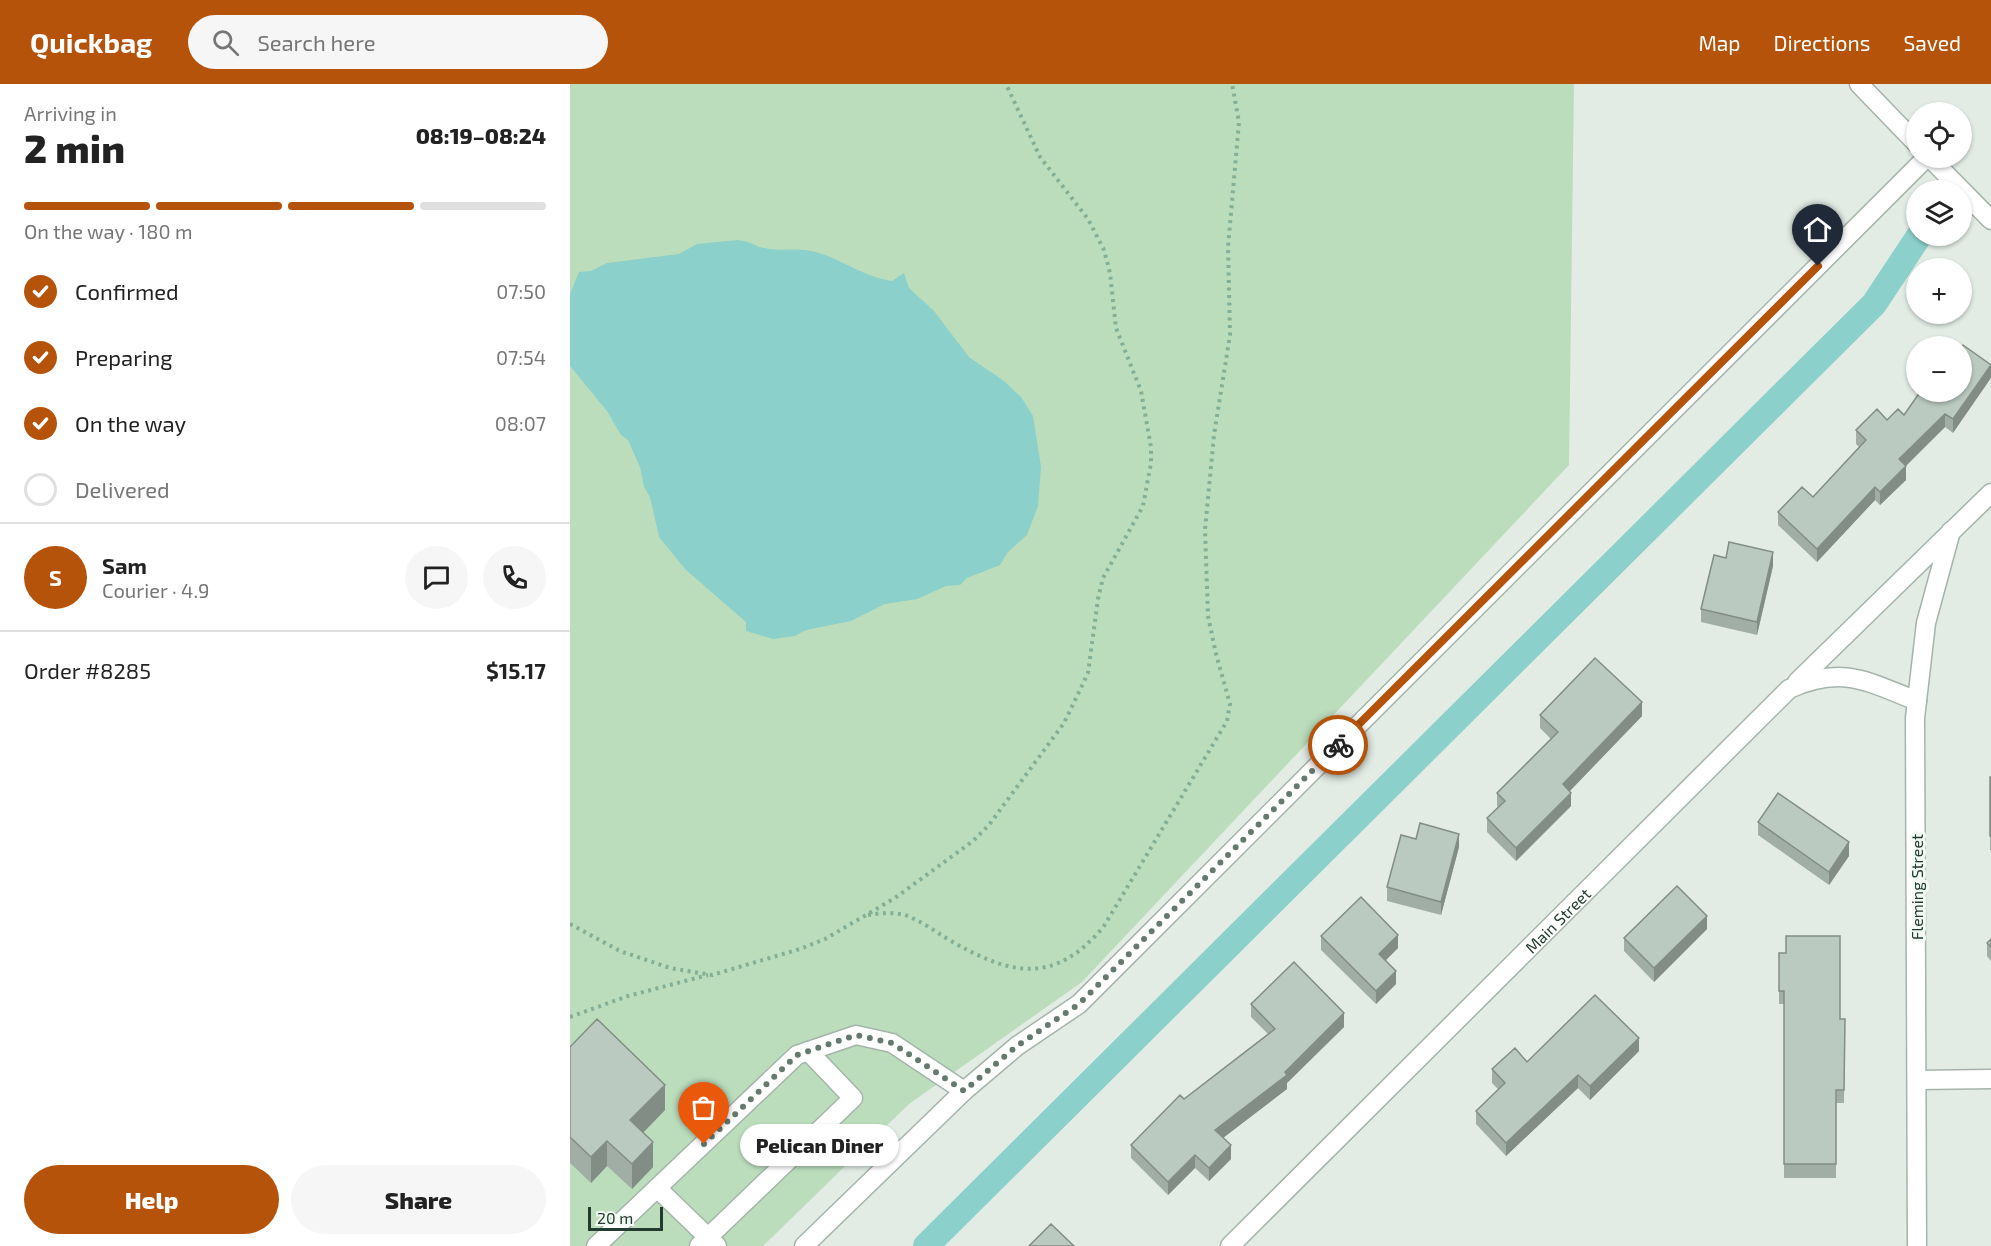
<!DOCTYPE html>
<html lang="en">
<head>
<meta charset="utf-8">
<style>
  body { margin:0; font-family:"Exo 2",sans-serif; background:#f6f6f6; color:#222; height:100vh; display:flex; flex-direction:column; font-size:22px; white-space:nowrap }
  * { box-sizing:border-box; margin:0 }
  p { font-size:20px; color:#767676 }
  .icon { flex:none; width:33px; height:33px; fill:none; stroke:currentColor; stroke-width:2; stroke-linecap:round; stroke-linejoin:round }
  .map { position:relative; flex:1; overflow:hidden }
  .sheet { display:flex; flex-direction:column; background:#fff; width:570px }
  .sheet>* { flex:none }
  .fabs { position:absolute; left:1336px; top:18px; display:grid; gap:12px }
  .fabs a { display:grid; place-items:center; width:66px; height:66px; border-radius:50%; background:#fff; box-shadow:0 2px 4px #0004; font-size:30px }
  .scale { position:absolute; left:18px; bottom:15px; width:75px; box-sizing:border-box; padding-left:6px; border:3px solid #223d2f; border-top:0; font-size:16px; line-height:21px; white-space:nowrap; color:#223d2f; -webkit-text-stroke:4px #f3f9f4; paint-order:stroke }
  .pin { position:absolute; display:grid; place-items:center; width:51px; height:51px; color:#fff; margin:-62px -26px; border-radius:50% 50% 50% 0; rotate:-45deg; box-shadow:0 0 6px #0007 }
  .pin .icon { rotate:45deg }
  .courier { position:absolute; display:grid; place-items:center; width:60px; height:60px; margin:-30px; border:4px solid #b45309; border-radius:50%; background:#fff; color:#222; box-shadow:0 2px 8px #0007 }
  .bubble { position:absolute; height:42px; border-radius:21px; background:#fff; box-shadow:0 2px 4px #0004; font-size:20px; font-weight:800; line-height:42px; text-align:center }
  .summary em { font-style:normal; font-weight:800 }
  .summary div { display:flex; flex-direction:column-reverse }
  .summary { display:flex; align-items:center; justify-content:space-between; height:102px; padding:0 24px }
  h1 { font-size:39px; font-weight:800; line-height:45px }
  .bar { display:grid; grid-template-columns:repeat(4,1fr); gap:9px 6px; align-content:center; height:72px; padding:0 24px }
  .bar i { height:8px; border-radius:4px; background:#e0e0e0 }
  .bar .on { background:#b45309 }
  .bar p { grid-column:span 4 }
  .line { display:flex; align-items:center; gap:15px; padding:0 24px; border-top:2px solid #e0e0e0 }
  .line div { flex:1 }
  .round { display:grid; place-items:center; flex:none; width:63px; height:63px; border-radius:32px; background:#f6f6f6 }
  ol { padding:0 24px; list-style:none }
  li { display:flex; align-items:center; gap:18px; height:66px }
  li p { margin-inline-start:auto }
  li .icon { padding:6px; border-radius:50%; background:#b45309; color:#fff; stroke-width:4 }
  li:last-child { color:#767676 }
  li i { width:33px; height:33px; border:3px solid #e0e0e0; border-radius:50% }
  .cta { display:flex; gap:12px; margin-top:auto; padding:12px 24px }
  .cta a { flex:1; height:69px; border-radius:36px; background:#b45309; color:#fff; font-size:24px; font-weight:800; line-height:69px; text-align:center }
  .cta a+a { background:#f6f6f6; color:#222 }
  header { display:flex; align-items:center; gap:36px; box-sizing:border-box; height:84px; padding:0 30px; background:#b45309; color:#fff }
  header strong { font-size:28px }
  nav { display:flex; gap:33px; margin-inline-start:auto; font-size:21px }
  .search { width:420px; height:54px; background:#f6f6f6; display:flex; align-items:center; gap:15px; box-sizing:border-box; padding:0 21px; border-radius:33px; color:#767676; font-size:22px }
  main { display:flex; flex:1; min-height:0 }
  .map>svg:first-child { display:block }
</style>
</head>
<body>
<header>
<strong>Quickbag</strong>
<div class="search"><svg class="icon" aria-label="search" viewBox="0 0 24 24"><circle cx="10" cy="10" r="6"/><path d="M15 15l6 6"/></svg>Search here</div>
<nav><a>Map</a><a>Directions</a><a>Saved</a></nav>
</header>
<main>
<section class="sheet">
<div class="summary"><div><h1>2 min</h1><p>Arriving in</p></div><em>08:19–08:24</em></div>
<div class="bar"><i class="on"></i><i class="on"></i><i class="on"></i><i></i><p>On the way · 180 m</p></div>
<ol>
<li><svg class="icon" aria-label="check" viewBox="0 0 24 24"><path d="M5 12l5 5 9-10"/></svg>Confirmed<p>07:50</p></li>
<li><svg class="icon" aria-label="check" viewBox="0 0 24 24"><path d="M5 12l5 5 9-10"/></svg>Preparing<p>07:54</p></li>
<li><svg class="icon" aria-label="check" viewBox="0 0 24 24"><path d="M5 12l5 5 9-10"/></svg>On the way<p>08:07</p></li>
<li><i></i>Delivered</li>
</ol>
<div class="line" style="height:108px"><b class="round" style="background:#b45309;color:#fff">S</b><div><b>Sam</b><p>Courier · 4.9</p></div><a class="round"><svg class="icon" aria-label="chat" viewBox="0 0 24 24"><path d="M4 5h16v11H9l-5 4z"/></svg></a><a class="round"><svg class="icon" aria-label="phone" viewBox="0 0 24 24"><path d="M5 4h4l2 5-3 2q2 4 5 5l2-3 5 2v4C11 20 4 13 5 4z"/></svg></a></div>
<div class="line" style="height:78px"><div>Order #8285</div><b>$15.17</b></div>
<div class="cta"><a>Help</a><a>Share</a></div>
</section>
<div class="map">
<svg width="1421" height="1162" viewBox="0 0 1421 1162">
  <rect width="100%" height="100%" fill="#e2ece5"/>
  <!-- green -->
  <path fill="#bbddbc" d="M0,0H1004L999,381L512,898L339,1020L193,1162H0Z"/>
  <!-- water -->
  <path fill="#8bd0ca" d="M168,156C179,157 188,164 199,165C216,167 232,163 249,169C275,177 294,193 322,197L334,189L339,204L364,227L399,273L434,297L451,313L463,332L471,383L468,422L457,451L438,468L430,481L397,494L390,501L376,502L347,515L315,520L281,537L236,546L225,552L203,555L176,547V538L116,486L89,453L80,413L74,403L70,383L58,356L51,351L37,327L0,282V210L9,188L21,187L37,179L109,170L127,160Z"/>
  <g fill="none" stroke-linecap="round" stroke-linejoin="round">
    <!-- canal -->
    <path stroke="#8bd0ca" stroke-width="26" d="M356,1162L1304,220L1349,152"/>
    <defs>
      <g id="minor">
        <path d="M1289,0L1347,60"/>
        <path d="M1360,74L1421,136"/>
        <path d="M1227,598L1421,409"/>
        <path d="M1348,996L1421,995"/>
        <path d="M26,1162L87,1104"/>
        <path d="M129,1162L283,1014L238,967"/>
        <path d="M147,1162L87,1104L227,971L286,951L322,959L394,1007"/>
        <path d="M234,1162L394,1007L447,962L509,920L1356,74"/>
        <path id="s1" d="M660,1162L1219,605C1272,581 1296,597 1347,617"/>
        <path d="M1347,1162L1345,634L1356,539L1381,447"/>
      </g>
    </defs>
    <!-- minor casing -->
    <use href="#minor" stroke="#a5b4ab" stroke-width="21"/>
    <!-- path -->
    <path stroke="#83af97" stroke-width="4" stroke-dasharray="3 4.5" stroke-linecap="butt" d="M298,831C310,829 323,828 335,831C349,836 363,846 376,854C437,890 483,904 534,842L657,637L660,620L646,570L638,532L635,446L644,351L660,251L658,163L669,38L662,0
      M0,840L50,867L100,884L142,891L230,865L255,855L325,814L403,757L419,741L494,639L518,589L528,515L533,494L573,422L581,379V363L571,307L546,244L540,189L534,166L518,135L470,73L436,0
      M0,933L58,912L138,891"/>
    <!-- minor -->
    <use href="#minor" stroke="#fff" stroke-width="18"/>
  </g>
  <!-- wall -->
  <path fill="#a0aea5" d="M1392,308L1383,349L1375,343L1335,382L1336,396L1310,421L1305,416L1247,478L1208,441V428L1243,413L1289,363L1286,360V346L1334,331Z
    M1203,482L1187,551L1131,538V525Z
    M970,631L1072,632L1000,707L1001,722L946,777L917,748V734L928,723L927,722V709L981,655L970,644Z
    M1420,693H1421V766H1420Z
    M1188,738L1279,772L1259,801L1188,751Z
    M889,763L871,831L817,817V803Z
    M1137,845L1084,898L1054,867V854Z
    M751,852L828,864L816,876L826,900L806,920L751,866Z
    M1421,855V877L1417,872V859Z
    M1209,869L1270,935H1275L1274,1019H1266V1094H1214V920H1209Z
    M681,920L774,943L717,999V1005L653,1054L661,1075L639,1097L625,1084L598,1111L561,1074V1061L614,1015L698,950L681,933Z
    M0,963L95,1026L73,1049L83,1083L62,1105L37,1082L21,1099L0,1079Z
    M1069,967L1020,1016L1008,1004L936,1072L906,1040V1027L929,1006L922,999V985L957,978Z"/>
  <!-- shaded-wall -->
  <path fill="#828d86" d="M1421,281V294L1383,349V335Z
    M1375,330V343L1329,389V375Z
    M1336,382V396L1310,421V408Z
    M1305,403V416L1247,478V465Z
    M1203,468V482L1187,551V538Z
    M1072,618V632L993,714V700Z
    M1001,709V722L946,777V764Z
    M889,750V763L871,831V818Z
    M1279,758V772L1259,801V788Z
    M1137,832V845L1084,898V884Z
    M828,851V864L809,883V870Z
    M826,887V900L806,920V907Z
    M774,929V943L717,999V1005L645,1060V1046L715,988Z
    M1069,954V967L1020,1016V1002Z
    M1008,991V1004L936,1072V1059Z
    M95,1001V1026L60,1062V1036Z
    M37,1057V1082L21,1099V1073Z
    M83,1058V1083L62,1105V1080Z
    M661,1061V1075L639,1097V1084Z
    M625,1071V1084L598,1111V1098Z"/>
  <!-- building -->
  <path fill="#bacac0" stroke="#828d86" stroke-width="1.5" d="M1393,261L1421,281L1383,335L1375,330L1329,375L1336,382L1310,408L1305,403L1247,465L1208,428L1232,403L1243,413L1296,356L1286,346L1307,325L1317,336L1328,325L1334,331L1350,308H1392V263Z
    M1159,458L1203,468L1187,538L1131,525L1144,471L1156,474Z
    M1025,574L1072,618L993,700L1001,709L946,764L917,734L935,717L927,709L988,648L970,631Z
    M1420,693H1421V752H1420Z
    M1208,709L1279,758L1259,788L1188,738Z
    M850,739L889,750L871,818L817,803L831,751L846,755Z
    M1107,802L1137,832L1084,884L1054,854Z
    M791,813L828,851L809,870L826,887L806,907L751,852Z
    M1216,852H1270V935H1275L1274,1006H1266V1080H1214V907H1209V869H1216Z
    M1421,855V863L1417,859Z
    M724,878L774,929L715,988L717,991L645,1046L661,1061L639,1084L625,1071L598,1098L561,1061L610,1011L614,1015L705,945L681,920Z
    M1025,911L1069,954L1020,1002L1008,991L936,1059L906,1027L935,999L922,985L945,964L957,978Z
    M27,935L95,1001L60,1036L83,1058L62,1080L37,1057L21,1073L0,1053V963Z
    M481,1140L504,1162H459Z"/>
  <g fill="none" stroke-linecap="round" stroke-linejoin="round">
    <!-- done -->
    <path stroke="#657a6f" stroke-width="6" stroke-dasharray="0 10.8" d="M134,1060L227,971L286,951L322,959L394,1007L447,962L509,920L768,661"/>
    <!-- route -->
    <path stroke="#b45309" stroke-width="8" d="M768,661L1248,182"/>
  </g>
  <g text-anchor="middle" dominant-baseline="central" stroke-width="6" stroke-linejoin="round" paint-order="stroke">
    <!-- street labels -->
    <g font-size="16" fill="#223d2f" stroke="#f3f9f4">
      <text transform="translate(1346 803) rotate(-90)">Fleming Street</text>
      <text stroke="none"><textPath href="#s1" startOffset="462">Main Street</textPath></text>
    </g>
  </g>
</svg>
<div class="fabs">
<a><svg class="icon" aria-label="locate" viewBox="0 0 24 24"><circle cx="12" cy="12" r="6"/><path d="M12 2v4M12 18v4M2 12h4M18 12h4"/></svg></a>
<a><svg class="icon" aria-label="layers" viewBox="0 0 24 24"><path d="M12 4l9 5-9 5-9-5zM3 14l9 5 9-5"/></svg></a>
<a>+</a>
<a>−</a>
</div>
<div class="scale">20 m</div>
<div class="pin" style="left:134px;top:1060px;background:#ea580c"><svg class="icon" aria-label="bag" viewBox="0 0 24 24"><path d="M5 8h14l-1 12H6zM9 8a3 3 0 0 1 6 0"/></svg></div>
<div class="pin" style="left:1248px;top:182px;background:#1f2937"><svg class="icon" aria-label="home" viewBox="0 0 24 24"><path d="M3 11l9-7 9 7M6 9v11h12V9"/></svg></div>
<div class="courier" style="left:768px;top:661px"><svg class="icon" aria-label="bike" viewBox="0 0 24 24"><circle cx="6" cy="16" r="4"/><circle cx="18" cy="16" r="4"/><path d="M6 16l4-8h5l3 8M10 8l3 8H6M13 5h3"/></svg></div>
<div class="bubble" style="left:170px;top:1040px;width:159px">Pelican Diner</div>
</div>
</main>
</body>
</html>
